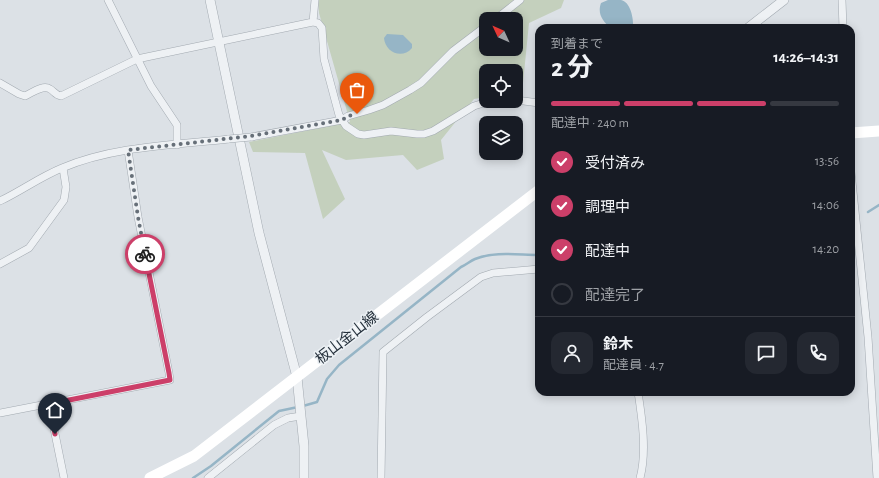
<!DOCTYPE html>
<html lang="ja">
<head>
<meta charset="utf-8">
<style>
  body { margin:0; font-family:"Alegreya Sans","Noto Sans JP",sans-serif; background:#242831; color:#f1f3f6; height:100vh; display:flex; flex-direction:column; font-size:15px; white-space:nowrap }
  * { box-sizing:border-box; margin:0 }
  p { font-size:13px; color:#9ea1a6 }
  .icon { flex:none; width:22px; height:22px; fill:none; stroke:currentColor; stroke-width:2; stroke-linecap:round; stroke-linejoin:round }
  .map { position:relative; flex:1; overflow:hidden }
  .side { position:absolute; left:535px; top:24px; width:320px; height:372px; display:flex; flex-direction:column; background:#171b24; border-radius:12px; box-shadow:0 2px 10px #0003 }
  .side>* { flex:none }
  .needle { width:26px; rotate:314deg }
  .tools { position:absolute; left:479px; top:12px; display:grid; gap:8px }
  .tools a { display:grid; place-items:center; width:44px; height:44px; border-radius:8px; background:#171b24; box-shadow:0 2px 10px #0003; font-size:20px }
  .pin { position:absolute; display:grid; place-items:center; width:34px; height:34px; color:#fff; margin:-41px -17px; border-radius:50% 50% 50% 0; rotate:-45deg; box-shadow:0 0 4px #0007 }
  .pin .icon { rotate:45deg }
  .courier { position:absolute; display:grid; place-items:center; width:40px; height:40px; margin:-20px; border:3px solid #cc3f69; border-radius:50%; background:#fff; color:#222; box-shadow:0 1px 5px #0007 }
  .overview em { font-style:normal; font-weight:700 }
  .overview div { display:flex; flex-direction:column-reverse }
  .overview { display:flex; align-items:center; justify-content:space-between; height:68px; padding:0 16px }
  h1 { font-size:26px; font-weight:700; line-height:30px }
  .bar { display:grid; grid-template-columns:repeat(4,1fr); gap:6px 4px; align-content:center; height:48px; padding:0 16px }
  .bar i { height:5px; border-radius:3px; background:#363941 }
  .bar .on { background:#cc3f69 }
  .bar p { grid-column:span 4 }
  .line { display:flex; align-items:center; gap:10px; padding:0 16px; border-top:1px solid #363941 }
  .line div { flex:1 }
  .round { display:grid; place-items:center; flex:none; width:42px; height:42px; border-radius:12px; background:#242831 }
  ol { padding:0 16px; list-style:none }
  li { display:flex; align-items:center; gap:12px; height:44px }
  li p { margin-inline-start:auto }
  li .icon { padding:4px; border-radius:50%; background:#cc3f69; color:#fff; stroke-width:4 }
  li:last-child { color:#9ea1a6 }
  li i { width:22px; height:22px; border:2px solid #363941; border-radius:50% }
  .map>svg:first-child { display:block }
</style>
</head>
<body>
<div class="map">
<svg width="879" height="478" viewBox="0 0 879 478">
  <rect width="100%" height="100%" fill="#dce1e6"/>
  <!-- green -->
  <path fill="#c4d0bd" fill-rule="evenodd" d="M318,0H564L561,8L529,23L522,93H516V71H486V97L474,99L441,140L444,159L417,170L403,155L346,160L322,150L345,199L323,219L305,153L253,152L249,142L350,122L319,13ZM486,19H516V49H486Z"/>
  <!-- water -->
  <path fill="#96b5c6" d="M608,0C612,0 617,0 621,0C631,2 634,20 633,28H610C603,21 597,14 601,3Z
    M387,34L403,35L412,44V48C402,60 385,52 384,38Z"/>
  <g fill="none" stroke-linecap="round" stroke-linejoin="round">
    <!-- stream -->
    <path stroke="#96b5c6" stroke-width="2.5" d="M868,212L879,205
      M303,406L317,402L327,379L339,365L461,267C466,265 470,261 475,259C495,251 518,255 539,255
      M193,478L211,466L279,411L298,407"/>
    <defs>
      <path id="minor" d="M108,0L151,86L177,125V145
        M842,0L843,28
        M496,19L520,0
        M313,22L315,0
        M0,83L19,94L25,96C32,93 43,84 50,89C54,91 55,95 61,96L137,59L313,22L318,23L322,28L324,59L339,115L346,126L358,134L364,135L391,131L417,134H424L433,131L474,106L490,101
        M516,100L539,103
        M251,137L342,120L348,116L369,110L383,105L410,90L421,83L453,51L486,26
        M851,172L868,337L877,478
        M0,201C21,191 40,177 62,168C114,146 174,145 229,139
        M0,264L29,248L64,200L66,187L63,168
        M638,392C642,418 647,452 640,478
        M49,404L64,478
        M0,413L170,380L169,373L138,217L128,150
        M208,478L274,425L288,418L301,416
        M381,478L383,352L427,317L481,277L493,273L539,269"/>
      <path id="tertiary" d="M210,0L259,233L297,377L304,446V478
        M748,28L784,0"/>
    </defs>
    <!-- minor casing -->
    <use href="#minor" stroke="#a2a9b0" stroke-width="8"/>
    <!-- tertiary casing -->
    <use href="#tertiary" stroke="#a2a9b0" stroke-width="10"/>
    <!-- minor -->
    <use href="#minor" stroke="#eef1f4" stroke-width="7"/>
    <!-- tertiary -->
    <use href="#tertiary" stroke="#eef1f4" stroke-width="9"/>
    <!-- secondary -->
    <path stroke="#fff" stroke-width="11" d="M851,133L879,131
      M150,478L194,456L539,190"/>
    <defs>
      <path id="minor-bridge" d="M229,139L251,137"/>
    </defs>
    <!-- minor-bridge casing -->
    <use href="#minor-bridge" stroke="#a2a9b0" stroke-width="8" stroke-linecap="butt"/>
    <!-- minor-bridge -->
    <use href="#minor-bridge" stroke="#eef1f4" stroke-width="7"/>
  </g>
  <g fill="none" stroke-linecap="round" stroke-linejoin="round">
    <!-- done -->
    <path stroke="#666f78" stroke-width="4" stroke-dasharray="0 7.2" d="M145,254L138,217L128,150L251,136L342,120L348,116L357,114"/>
    <!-- route -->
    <path stroke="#cc3f69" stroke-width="5" d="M55,434L49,404L170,380L169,373L145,254"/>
  </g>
  <g text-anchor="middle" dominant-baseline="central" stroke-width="3" stroke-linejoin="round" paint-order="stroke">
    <!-- street labels -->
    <g font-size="15" fill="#26313c" stroke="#ebf0f4">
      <text transform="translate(347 338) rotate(-38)">板山金山線</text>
    </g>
  </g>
</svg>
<div class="tools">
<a><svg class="needle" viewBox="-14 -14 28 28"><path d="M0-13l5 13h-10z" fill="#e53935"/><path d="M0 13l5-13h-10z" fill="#9ea1a6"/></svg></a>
<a><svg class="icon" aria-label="locate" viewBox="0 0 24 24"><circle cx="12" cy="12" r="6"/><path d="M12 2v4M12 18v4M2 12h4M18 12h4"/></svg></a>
<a><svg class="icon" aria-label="layers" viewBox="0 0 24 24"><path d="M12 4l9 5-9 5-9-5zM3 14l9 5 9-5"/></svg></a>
</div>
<div class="pin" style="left:357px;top:114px;background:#ea580c"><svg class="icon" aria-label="bag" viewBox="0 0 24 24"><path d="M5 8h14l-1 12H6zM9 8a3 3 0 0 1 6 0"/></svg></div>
<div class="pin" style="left:55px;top:434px;background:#1f2937"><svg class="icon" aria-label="home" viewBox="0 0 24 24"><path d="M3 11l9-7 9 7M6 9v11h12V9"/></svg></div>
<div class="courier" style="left:145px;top:254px"><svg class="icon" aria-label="bike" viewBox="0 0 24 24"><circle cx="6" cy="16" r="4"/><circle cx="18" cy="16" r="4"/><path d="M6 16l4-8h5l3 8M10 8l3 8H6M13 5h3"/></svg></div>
<section class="side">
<div class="overview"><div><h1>2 分</h1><p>到着まで</p></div><em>14:26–14:31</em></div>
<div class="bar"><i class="on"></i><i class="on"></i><i class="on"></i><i></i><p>配達中 · 240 m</p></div>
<ol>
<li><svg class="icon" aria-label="check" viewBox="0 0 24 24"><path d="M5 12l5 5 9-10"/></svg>受付済み<p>13:56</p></li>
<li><svg class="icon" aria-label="check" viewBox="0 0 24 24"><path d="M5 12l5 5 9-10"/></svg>調理中<p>14:06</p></li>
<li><svg class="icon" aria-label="check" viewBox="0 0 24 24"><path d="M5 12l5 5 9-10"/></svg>配達中<p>14:20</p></li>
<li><i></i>配達完了</li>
</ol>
<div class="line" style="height:72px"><a class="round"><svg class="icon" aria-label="person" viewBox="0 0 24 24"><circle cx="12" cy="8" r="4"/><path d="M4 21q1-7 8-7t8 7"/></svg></a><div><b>鈴木</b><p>配達員 · 4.7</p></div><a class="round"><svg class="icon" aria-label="chat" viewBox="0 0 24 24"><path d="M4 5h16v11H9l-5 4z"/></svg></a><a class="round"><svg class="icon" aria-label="phone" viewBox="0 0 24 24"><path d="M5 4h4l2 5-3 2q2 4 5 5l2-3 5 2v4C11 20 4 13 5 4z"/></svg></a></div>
</section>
</div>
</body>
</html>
